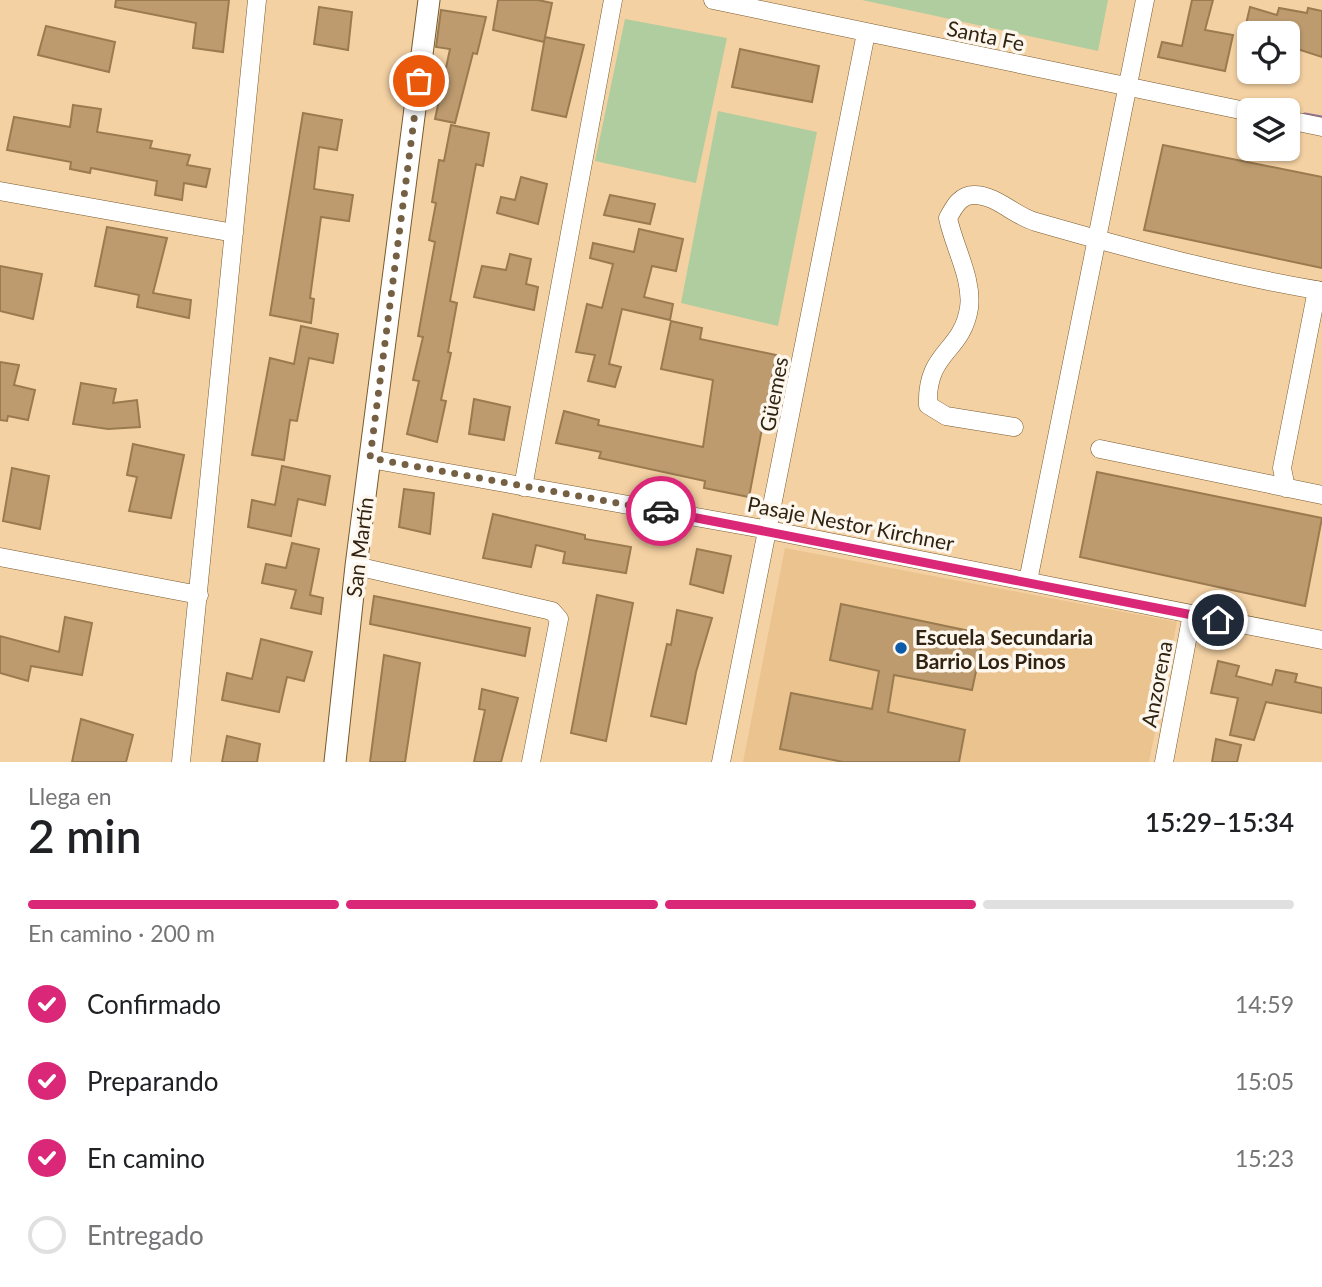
<!DOCTYPE html>
<html lang="es">
<head>
<meta charset="utf-8">
<style>
  body { margin:0; font-family:Lato,sans-serif; background:#f2f2f2; color:#202124; height:100vh; display:flex; flex-direction:column; font-size:26px; white-space:nowrap }
  * { box-sizing:border-box; margin:0 }
  p { font-size:23px; color:#757577 }
  .icon { flex:none; width:38px; height:38px; fill:none; stroke:currentColor; stroke-width:2; stroke-linecap:round; stroke-linejoin:round }
  .map { position:relative; height:762px; overflow:hidden }
  .sheet { display:flex; flex-direction:column; background:#fff; flex:1 }
  .sheet>* { flex:none }
  .tools { position:absolute; left:1237px; top:21px; display:grid; gap:14px }
  .tools a { display:grid; place-items:center; width:63px; height:63px; border-radius:10px; background:#fff; box-shadow:0 2px 5px #0004; font-size:35px }
  .pin { position:absolute; display:grid; place-items:center; width:60px; height:60px; color:#fff; margin:-30px; border:4px solid #fff; border-radius:50%; box-shadow:0 2px 7px #0007 }
  .courier { position:absolute; display:grid; place-items:center; width:70px; height:70px; margin:-35px; border:5px solid #db2777; border-radius:50%; background:#fff; color:#222; box-shadow:0 2px 9px #0007 }
  .overview em { font-style:normal; font-weight:600 }
  .overview div { display:flex; flex-direction:column-reverse }
  .overview { display:flex; align-items:center; justify-content:space-between; height:119px; padding:0 28px }
  h1 { font-size:46px; font-weight:600; line-height:52px }
  .bar { display:grid; grid-template-columns:repeat(4,1fr); gap:10px 7px; align-content:center; height:84px; padding:0 28px }
  .bar i { height:9px; border-radius:5px; background:#e0e0e0 }
  .bar .active { background:#db2777 }
  .bar p { grid-column:span 4 }
  ol { padding:0 28px; list-style:none }
  li { display:flex; align-items:center; gap:21px; height:77px }
  li p { margin-inline-start:auto }
  li .icon { padding:7px; border-radius:50%; background:#db2777; color:#fff; stroke-width:4 }
  li:last-child { color:#757577 }
  li i { width:38px; height:38px; border:4px solid #e0e0e0; border-radius:50% }
  .map>svg:first-child { display:block }
</style>
</head>
<body>
<div class="map">
<svg width="1322" height="762" viewBox="0 0 1322 762">
  <rect width="100%" height="100%" fill="#f4d1a3"/>
  <!-- built -->
  <path fill="#ebc38f" d="M785,548L1177,622L1149,762H743Z"/>
  <!-- green -->
  <path fill="#b0cd9f" d="M862,0H1108L1098,51Z
    M625,19L727,38L696,183L595,161Z
    M718,111L817,132L778,326L681,303Z"/>
  <g fill="none" stroke-linecap="round" stroke-linejoin="round">
    <!-- stream -->
    <path stroke="#96749c" stroke-width="5" d="M1250,104L1283,110
      M1305,115L1322,118"/>
  </g>
  <!-- building -->
  <path fill="#bd9b6f" stroke="#9a7a4f" stroke-width="2" d="M116,0H229L223,52L193,48L196,23L115,7Z
    M498,0H538L552,3L544,42L493,30Z
    M1192,0H1213L1205,30L1233,35L1225,71L1158,57L1162,42L1182,46Z
    M319,7L352,12L348,50L314,44Z
    M1250,7L1277,15L1279,8L1307,13L1308,8L1322,11V57L1288,46V33H1244Z
    M441,10L486,17L477,54L473,53L455,123L435,119L450,49L436,47Z
    M46,26L115,42L109,72L38,55Z
    M545,37L584,45L566,117L532,110Z
    M740,49L819,66L812,102L732,87Z
    M73,105L101,109L97,132L152,141L150,148L190,155L187,165L210,169L206,187L184,183L182,200L155,195L157,181L91,168L90,173L70,169L71,162L7,150L14,117L70,127Z
    M303,113L342,120L337,150L319,147L314,189L353,195L349,221L321,217L310,298L314,299L311,323L270,315Z
    M451,125L489,133L483,166L476,164L450,301L457,303L448,352L451,353L441,400L446,401L437,442L407,434L419,381L413,380L423,337L418,336L435,242L429,240L436,203L432,202L439,160L444,161Z
    M1163,145L1322,177V268L1144,230Z
    M521,177L547,184L538,224L497,213L501,197L515,200Z
    M610,195L655,204L650,224L604,215Z
    M107,227L167,238L153,293L191,300L189,318L137,307L139,295L95,286Z
    M639,229L683,239L676,271L652,266L644,297L673,304L670,320L622,309L609,364L621,367L615,387L588,381L595,355L576,352L587,304L602,308L613,264L590,258L593,243L634,252Z
    M510,254L531,259L526,284L538,287L534,310L474,297L482,266L506,270Z
    M0,266L42,274L33,319L0,311Z
    M671,321L702,328L700,339L776,355L749,497L704,488L705,481L599,458L601,452L556,443L564,411L599,420L598,425L703,447L713,380L661,369Z
    M301,326L338,334L333,363L309,358L297,421L290,420L284,460L252,455L270,358L294,364Z
    M0,362L19,365L14,385L35,390L28,420L8,416L7,421L0,420Z
    M81,383L116,389L113,403L137,400L140,427L108,429L73,424Z
    M474,399L510,407L504,440L469,434Z
    M133,444L184,455L171,518L129,511L137,477L127,475Z
    M282,466L330,476L325,505L298,499L291,536L248,527L252,500L275,505Z
    M12,468L49,476L40,529L3,521Z
    M1097,472L1322,518L1305,606L1080,557Z
    M404,489L434,493L430,534L399,527Z
    M493,514L585,535V539L631,547L626,573L563,563L565,552L536,545L531,567L483,558Z
    M292,543L319,549L310,595L323,598L321,614L291,608L296,590L262,583L266,564L286,568Z
    M697,549L731,556L723,593L690,584Z
    M597,595L633,603L606,741L571,733Z
    M374,596L530,628L525,656L370,624Z
    M841,604L984,634L972,690L894,675L888,712L965,730L959,762H843L780,749L791,693L872,709L879,671L830,660Z
    M677,610L712,618L696,672L686,724L651,716L667,644L671,645Z
    M65,617L92,623L82,675L31,666L28,681L0,673V636L59,652Z
    M261,639L312,652L304,681L287,677L279,712L222,700L227,673L252,679Z
    M384,655L420,663L405,762H370Z
    M1218,661L1239,666L1236,676L1272,685L1276,670L1297,674L1295,682L1322,688V713L1266,702L1254,740L1230,735L1238,698L1211,693Z
    M482,689L518,698L501,762H474L485,710L479,709Z
    M81,719L133,735L126,762H72Z
    M227,736L260,744L257,762H222Z
    M1216,739L1241,745L1237,762H1212Z"/>
  <g fill="none" stroke-linecap="round" stroke-linejoin="round">
    <defs>
      <path id="minor" d="M713,0L1250,112
        M1288,120L1322,127
        M0,191L234,233
        M1014,427L946,416L928,405C926,351 962,353 969,308C973,279 954,247 948,218C954,207 960,195 974,195C997,195 1014,216 1036,222C1130,249 1226,275 1322,291
        M1100,449L1322,495
        M370,459L769,530L1322,640
        M523,487L613,0
        M1286,488L1282,468L1317,290
        M0,557L199,595
        M356,566L552,611L559,619L531,762
        M1028,581L1145,0
        M181,762L257,0
        M721,762L866,33
        M1164,762L1192,614"/>
      <path id="tertiary" d="M335,762L356,566L429,0"/>
    </defs>
    <!-- minor casing -->
    <use href="#minor" stroke="#785a2e" stroke-width="19"/>
    <!-- tertiary casing -->
    <use href="#tertiary" stroke="#785a2e" stroke-width="23"/>
    <!-- minor -->
    <use href="#minor" stroke="#fff" stroke-width="18"/>
    <!-- tertiary -->
    <use href="#tertiary" stroke="#fff" stroke-width="21"/>
  </g>
  <g fill="none" stroke-linecap="round" stroke-linejoin="round">
    <!-- done -->
    <path stroke="#756044" stroke-width="7" stroke-dasharray="0 12.6" d="M419,81L370,458L661,511"/>
    <!-- route -->
    <path stroke="#db2777" stroke-width="9" d="M661,511L1218,620"/>
  </g>
  <!-- markers -->
  <circle fill="#0b5ba9" stroke="#fef7ee" stroke-width="2.5" cx="901" cy="648" r="7"/>
  <g text-anchor="middle" dominant-baseline="central" stroke-width="7" stroke-linejoin="round" paint-order="stroke">
    <!-- street labels -->
    <g font-size="21" fill="#312311" stroke="#fef7ee">
      <text transform="translate(986 35) rotate(12)">Santa Fe</text>
      <text transform="translate(773 394) rotate(-79)">Güemes</text>
      <text transform="translate(851 523) rotate(11)">Pasaje Nestor Kirchner</text>
      <text transform="translate(359 547) rotate(-83)">San Martín</text>
      <text transform="translate(1156 684) rotate(-79)">Anzorena</text>
    </g>
    <!-- poi labels -->
    <g font-size="21" font-weight="bold" fill="#312311" stroke="#fef7ee" text-anchor="start">
      <text x="915" y="636">Escuela Secundaria<tspan x="915" dy="24">Barrio Los Pinos</tspan></text>
    </g>
  </g>
</svg>
<div class="tools">
<a><svg class="icon" aria-label="locate" viewBox="0 0 24 24"><circle cx="12" cy="12" r="6"/><path d="M12 2v4M12 18v4M2 12h4M18 12h4"/></svg></a>
<a><svg class="icon" aria-label="layers" viewBox="0 0 24 24"><path d="M12 4l9 5-9 5-9-5zM3 14l9 5 9-5"/></svg></a>
</div>
<div class="pin" style="left:419px;top:81px;background:#ea580c"><svg class="icon" aria-label="bag" viewBox="0 0 24 24"><path d="M5 8h14l-1 12H6zM9 8a3 3 0 0 1 6 0"/></svg></div>
<div class="pin" style="left:1218px;top:620px;background:#1f2937"><svg class="icon" aria-label="home" viewBox="0 0 24 24"><path d="M3 11l9-7 9 7M6 9v11h12V9"/></svg></div>
<div class="courier" style="left:661px;top:511px"><svg class="icon" aria-label="car" viewBox="0 0 24 24"><path d="M5 17H2v-5l4-1 3-4h7l3 4 3 1v5h-3M9 17h6M6 11h13"/><circle cx="7" cy="17" r="2"/><circle cx="17" cy="17" r="2"/></svg></div>
</div>
<section class="sheet">
<div class="overview"><div><h1>2 min</h1><p>Llega en</p></div><em>15:29–15:34</em></div>
<div class="bar"><i class="active"></i><i class="active"></i><i class="active"></i><i></i><p>En camino · 200 m</p></div>
<ol>
<li><svg class="icon" aria-label="check" viewBox="0 0 24 24"><path d="M5 12l5 5 9-10"/></svg>Confirmado<p>14:59</p></li>
<li><svg class="icon" aria-label="check" viewBox="0 0 24 24"><path d="M5 12l5 5 9-10"/></svg>Preparando<p>15:05</p></li>
<li><svg class="icon" aria-label="check" viewBox="0 0 24 24"><path d="M5 12l5 5 9-10"/></svg>En camino<p>15:23</p></li>
<li><i></i>Entregado</li>
</ol>
</section>
</body>
</html>
